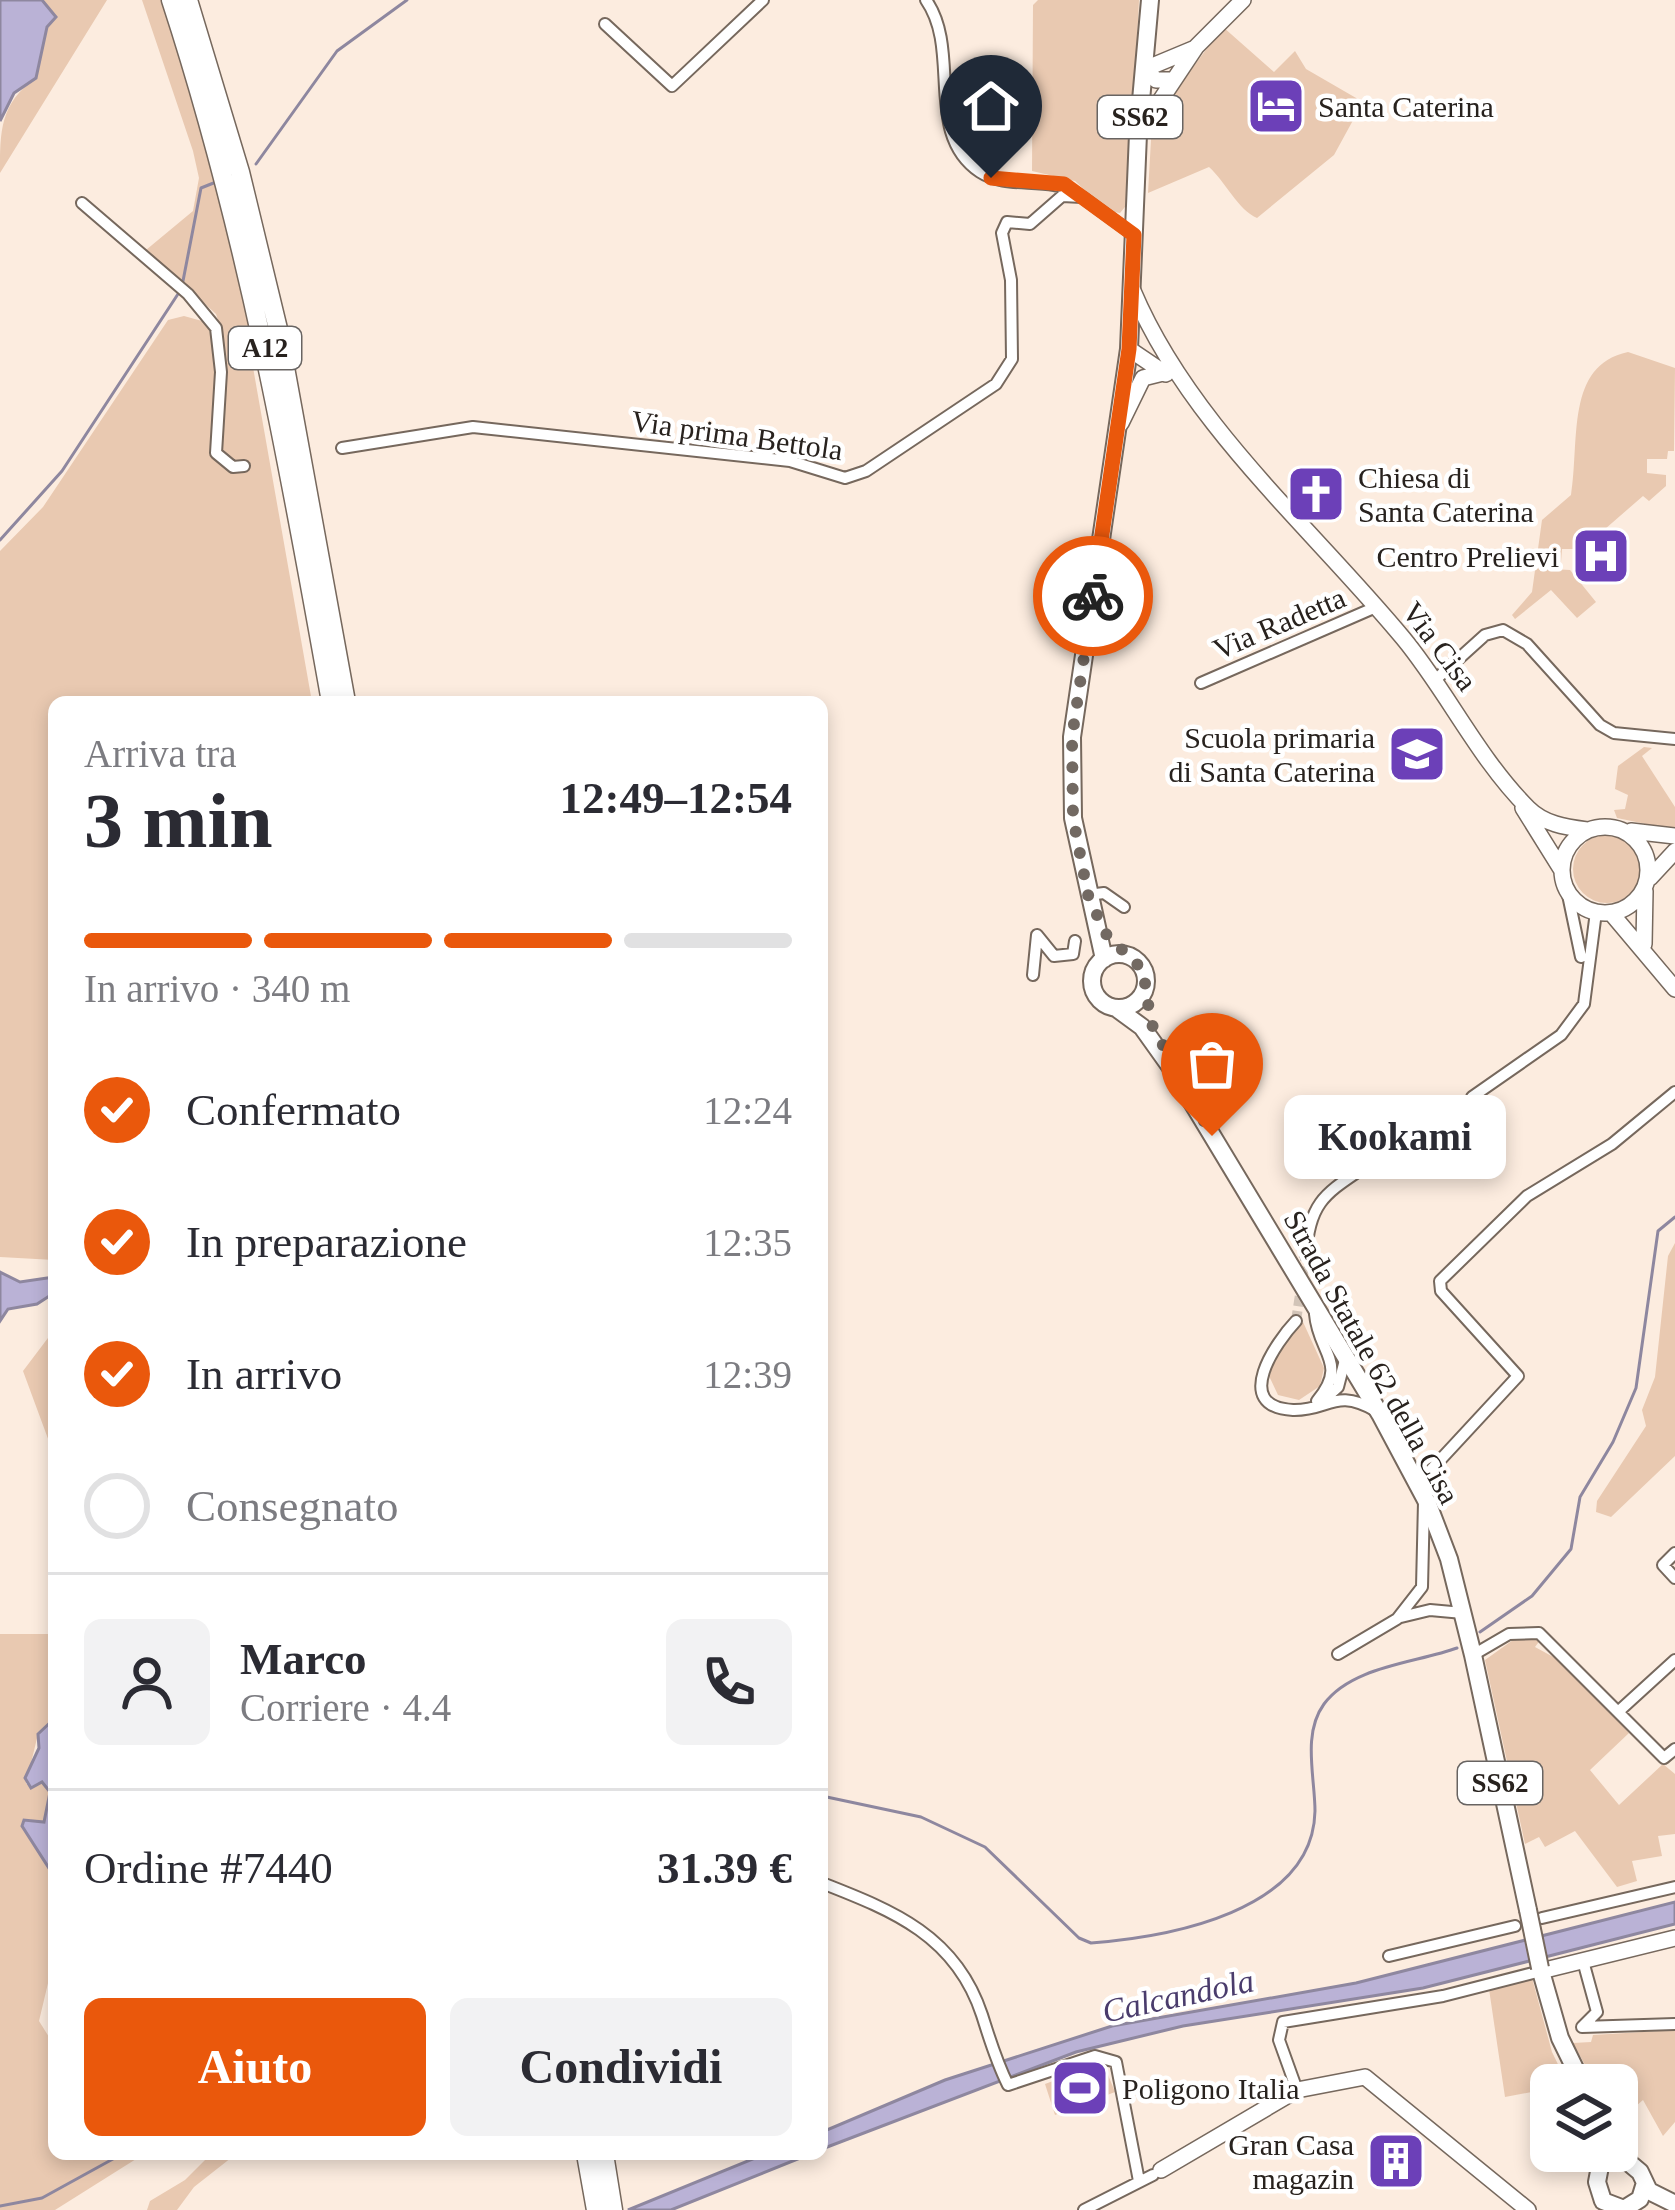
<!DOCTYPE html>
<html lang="it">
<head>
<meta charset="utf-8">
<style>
  body { margin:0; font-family:"Times New Roman",serif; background:#f2f2f3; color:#2b2b33; height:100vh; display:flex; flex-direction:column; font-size:45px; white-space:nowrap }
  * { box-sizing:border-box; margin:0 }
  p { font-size:39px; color:#7c7c81 }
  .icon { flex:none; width:66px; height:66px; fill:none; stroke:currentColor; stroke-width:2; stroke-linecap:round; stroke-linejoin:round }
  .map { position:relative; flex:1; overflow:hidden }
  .drawer { position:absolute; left:48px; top:696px; width:780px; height:1464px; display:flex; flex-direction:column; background:#fff; border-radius:18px; box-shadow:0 6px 18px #0003 }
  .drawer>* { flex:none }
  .tools { position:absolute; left:1530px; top:2064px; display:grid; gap:24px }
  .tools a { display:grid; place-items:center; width:108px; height:108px; border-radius:18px; background:#fff; box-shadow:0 6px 18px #0003; font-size:60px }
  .pin { position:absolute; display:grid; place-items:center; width:102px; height:102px; color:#fff; margin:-123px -51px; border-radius:50% 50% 50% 0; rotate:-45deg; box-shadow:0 0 12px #0007 }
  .pin .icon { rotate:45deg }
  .courier { position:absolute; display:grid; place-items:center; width:120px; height:120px; margin:-60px; border:9px solid #ea580c; border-radius:50%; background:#fff; color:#222; box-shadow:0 3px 15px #0007 }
  .bubble { position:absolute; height:84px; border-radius:18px; background:#fff; box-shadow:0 6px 18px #0003; font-size:39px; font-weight:600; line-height:84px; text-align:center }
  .overview em { font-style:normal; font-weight:600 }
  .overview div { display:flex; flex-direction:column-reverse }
  .overview { display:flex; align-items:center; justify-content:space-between; height:204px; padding:0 36px }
  h1 { font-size:78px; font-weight:600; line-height:90px }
  .bar { display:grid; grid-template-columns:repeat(4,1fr); gap:18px 12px; align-content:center; height:144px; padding:0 36px }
  .bar i { height:15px; border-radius:9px; background:#e1e1e2 }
  .bar .current { background:#ea580c }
  .bar p { grid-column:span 4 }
  .line { display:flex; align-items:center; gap:30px; padding:0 36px; border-top:3px solid #e1e1e2 }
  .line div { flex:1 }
  .round { display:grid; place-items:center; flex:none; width:126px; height:126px; border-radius:18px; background:#f2f2f3 }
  ol { padding:0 36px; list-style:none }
  li { display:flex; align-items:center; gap:36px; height:132px }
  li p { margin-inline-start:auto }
  li .icon { padding:12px; border-radius:50%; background:#ea580c; color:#fff; stroke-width:4 }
  li:last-child { color:#7c7c81 }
  li i { width:66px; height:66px; border:6px solid #e1e1e2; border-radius:50% }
  .button { display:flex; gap:24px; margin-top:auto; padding:24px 36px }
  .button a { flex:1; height:138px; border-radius:18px; background:#ea580c; color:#fff; font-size:48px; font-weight:600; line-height:138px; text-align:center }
  .button a+a { background:#f2f2f3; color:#2b2b33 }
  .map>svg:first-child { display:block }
</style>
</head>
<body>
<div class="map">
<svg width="1675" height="2210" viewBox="0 0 1675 2210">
  <rect width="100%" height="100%" fill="#fcecdf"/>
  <!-- green -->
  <path fill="#e9c9b1" d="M42,0H107L0,173C0,131 0,103 36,78L47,27L56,17Z
    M142,0H171L263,333L248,339L312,702H54V1260L0,1257V551L43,507L168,320L184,316L220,326L216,314L146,250L193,211L199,178L193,151Z
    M1038,0H1139L1129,202L1120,213L1107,211L1075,181L1032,171L1033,5Z
    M1223,27L1274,72L1295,51L1306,69L1363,102L1334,155L1257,218C1238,210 1225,181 1209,167L1148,193L1152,122Z
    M1628,352L1675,368L1674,451H1668L1667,459H1647V473L1666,475V486L1649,501L1643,496L1582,549H1562L1561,562H1551V569L1570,570L1596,602L1577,618L1551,590L1515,619L1512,615L1532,592L1542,520L1571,495C1580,441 1565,365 1628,352Z
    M1644,747L1652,748L1642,756L1675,807V830L1617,818L1614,810L1625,809L1628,795L1615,789L1618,766Z
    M1573 869a34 34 0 1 1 68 0a34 34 0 1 1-68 0Z
    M1675,1243V1456L1611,1517L1596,1512L1597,1501L1646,1426L1642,1410L1655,1377L1668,1256Z
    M1303,1322L1324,1368L1320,1386L1299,1400L1278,1395L1269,1376L1277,1352Z
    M54,1330V1455L23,1371Z
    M0,1634H54V1719L38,1734L26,1784L42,1782L50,1792V1812L32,1835L54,1876V1958L39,2021L54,2045V2154H144L55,2210H0Z
    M1520,1635L1541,1639L1535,1647L1568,1665L1629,1733L1590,1770L1619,1805L1663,1764L1675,1774V1834L1658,1836L1662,1856L1632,1861L1637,1881L1617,1887L1575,1831L1545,1847L1539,1837L1525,1844L1485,1660Z
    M1532,1978L1552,2052L1568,2085L1505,2097L1489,1989Z
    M1675,2030V2122L1663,2136L1643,2100L1621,2119L1617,2085H1596L1573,2043L1591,2042L1593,2035Z
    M1098,2064L1104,2065L1115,2092L1055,2115L1045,2084Z
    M211,2154H236L194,2187L177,2210H147L150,2201L185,2180Z"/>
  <!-- water -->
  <path fill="#bab2d6" stroke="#8e879f" stroke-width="3" d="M0,0H42L56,17L47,27L36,78L14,93L0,121Z
    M0,1272L20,1282L54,1277V1293L37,1304L8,1309L0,1321Z
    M54,1719V1876L22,1826L24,1820L44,1822L50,1792L42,1782L31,1788L25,1778L39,1748L38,1734Z
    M1675,1902V1924L1423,1988L1183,2026L1076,2052L822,2149V2132L945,2080L1112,2026L1356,1983Z
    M765,2154H810L671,2210H628Z"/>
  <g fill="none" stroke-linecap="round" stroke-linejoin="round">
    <!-- stream -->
    <path stroke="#8e879f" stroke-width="3" d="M256,164L337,51L407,0
      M183,281L201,188L216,182
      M0,540L62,471L178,294
      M1480,1632L1532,1596L1571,1549L1580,1497L1613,1442L1636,1388L1658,1231L1675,1217
      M822,1796L921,1817L985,1847L1079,1938L1091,1943C1168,1937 1313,1912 1315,1811C1315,1777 1302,1734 1324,1704C1352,1666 1416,1663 1457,1648
      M0,2206L42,2198L122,2154"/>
    <!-- street-tunnel -->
    <path stroke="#d2c4b8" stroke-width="10" stroke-dasharray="10 5" stroke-linecap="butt" d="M1296,1321L1306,1255"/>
    <defs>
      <path id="street" d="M926,0C962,51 923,134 980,172C1009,191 1049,174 1079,195
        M605,24L672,86L763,0
        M82,203L188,294L216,328L221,372L216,453L233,467L244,466
        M342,448L473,427L790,461L845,478L866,471L996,384L1012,359L1011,280L1002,233L1007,222L1030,224L1062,196L1082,197L1134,235
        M1434,681L1485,635L1503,630L1527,644L1600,725L1614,733L1675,739
        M1201,683L1376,607
        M1567,890L1581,957
        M1088,895L1104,893L1124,907
        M1033,975L1037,935L1054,956L1073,954L1075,941
        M1472,1097L1561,1035L1584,1004L1596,912
        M1306,1255C1309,1198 1329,1192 1372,1162
        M1315,1314C1318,1353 1349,1363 1317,1401
        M1296,1321C1277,1341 1230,1407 1293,1410C1329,1411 1335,1387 1376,1411
        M1328,1396L1338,1387L1345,1360
        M1417,1485L1518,1376L1441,1291L1440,1281L1527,1196L1612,1144L1675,1092
        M1675,1553L1663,1565L1675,1578
        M1401,1617L1430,1610L1463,1613
        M1338,1654L1397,1619L1422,1587L1424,1502
        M1473,1655L1509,1634L1539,1633L1664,1758L1675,1749
        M1619,1711L1675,1660
        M822,1883C894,1911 956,1936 982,2015C990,2040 996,2061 1008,2085L1095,2056L1116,2062L1139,2181
        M1542,1918L1675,1887
        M1389,1956L1515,1926
        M1582,2027L1675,2024
        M1582,2027L1597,2012L1583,1961
        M1297,2090L1279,2040L1283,2022L1443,1996L1541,1971
        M1084,2210L1153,2175"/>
      <path id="secondary" d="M1174,80H1156L1145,69L1193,49
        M1138,134L1196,47L1243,0
        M1133,291C1189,424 1312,528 1403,638C1447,691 1478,758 1528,808C1544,824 1565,827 1587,830
        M1129,349L1166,374
        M1121,423L1143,378L1163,373
        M1523,808L1561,869
        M1562 870a43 43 0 1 1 86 0a43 43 0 1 1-86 0Z
        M1631,831L1675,836
        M1650,878L1675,851
        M1611,913L1675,989
        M1644,944L1645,891
        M1541,1971L1675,1938
        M1161,2170L1297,2090L1365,2077L1528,2210"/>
      <path id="primary" d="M1092 981a27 27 0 1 1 54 0a27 27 0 1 1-54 0Z
        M1104,959L1073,818L1072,737L1129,349L1138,134L1150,0
        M1116,1008L1142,1027L1172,1069L1380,1414L1428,1504L1449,1559L1473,1655L1528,1910
        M1540,1968L1560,2038L1583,2085
        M1603,2151L1597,2182L1603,2201L1624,2209L1640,2199L1644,2186
        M1615,2151L1640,2172L1649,2191L1675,2204"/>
      <path id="highway" d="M171,0C246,229 289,465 331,702
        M188,0L240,172L278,329L346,702
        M586,2154L596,2210
        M604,2154L613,2210"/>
    </defs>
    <!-- street casing -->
    <use href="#street" stroke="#76685d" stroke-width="14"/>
    <!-- secondary casing -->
    <use href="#secondary" stroke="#76685d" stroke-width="18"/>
    <!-- primary casing -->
    <use href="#primary" stroke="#76685d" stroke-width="20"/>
    <!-- highway casing -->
    <use href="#highway" stroke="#76685d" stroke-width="21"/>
    <!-- street -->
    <use href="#street" stroke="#fff" stroke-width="10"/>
    <!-- secondary -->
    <use href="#secondary" stroke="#fff" stroke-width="15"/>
    <!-- primary -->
    <use href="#primary" stroke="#fff" stroke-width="16"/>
    <!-- highway -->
    <use href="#highway" stroke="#fff" stroke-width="18"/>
    <defs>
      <path id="primary-bridge" d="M1528,1910L1540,1968"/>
    </defs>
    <!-- primary-bridge casing -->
    <use href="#primary-bridge" stroke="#76685d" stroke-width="20" stroke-linecap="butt"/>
    <!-- primary-bridge -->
    <use href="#primary-bridge" stroke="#fff" stroke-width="16"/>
  </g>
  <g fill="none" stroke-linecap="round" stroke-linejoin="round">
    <!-- done -->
    <path stroke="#726962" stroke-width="12" stroke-dasharray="0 21.6" d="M1093,596L1072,737L1073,818L1088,895L1105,933L1143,970L1151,1023L1212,1136"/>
    <!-- route -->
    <path stroke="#ea580c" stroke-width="15" d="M991,178L1064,184L1134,235L1129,349L1093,596"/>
  </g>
  <!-- icons -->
  <defs>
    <symbol id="hotel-square" viewBox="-11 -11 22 22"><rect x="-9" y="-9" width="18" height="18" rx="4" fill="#6c40b8" stroke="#fff"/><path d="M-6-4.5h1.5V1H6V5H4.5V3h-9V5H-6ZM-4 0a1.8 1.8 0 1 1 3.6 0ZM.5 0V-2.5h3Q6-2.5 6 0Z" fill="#fff"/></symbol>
    <symbol id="church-square" viewBox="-11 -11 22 22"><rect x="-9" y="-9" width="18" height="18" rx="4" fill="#6c40b8" stroke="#fff"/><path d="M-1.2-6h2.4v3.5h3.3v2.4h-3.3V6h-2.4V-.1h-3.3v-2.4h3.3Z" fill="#fff"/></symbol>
    <symbol id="hospital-square" viewBox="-11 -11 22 22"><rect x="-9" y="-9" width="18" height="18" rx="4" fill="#6c40b8" stroke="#fff"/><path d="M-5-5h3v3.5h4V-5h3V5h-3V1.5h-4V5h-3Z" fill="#fff"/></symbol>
    <symbol id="school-square" viewBox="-11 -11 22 22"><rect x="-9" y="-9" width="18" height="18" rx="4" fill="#6c40b8" stroke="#fff"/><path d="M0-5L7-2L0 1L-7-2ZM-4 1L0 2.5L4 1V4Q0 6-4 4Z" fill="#fff"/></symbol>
    <symbol id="stadium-square" viewBox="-11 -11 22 22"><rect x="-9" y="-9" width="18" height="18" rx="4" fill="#6c40b8" stroke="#fff"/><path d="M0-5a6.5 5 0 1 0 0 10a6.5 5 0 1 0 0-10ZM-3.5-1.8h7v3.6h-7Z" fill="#fff"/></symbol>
    <symbol id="building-square" viewBox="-11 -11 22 22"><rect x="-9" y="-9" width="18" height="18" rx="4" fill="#6c40b8" stroke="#fff"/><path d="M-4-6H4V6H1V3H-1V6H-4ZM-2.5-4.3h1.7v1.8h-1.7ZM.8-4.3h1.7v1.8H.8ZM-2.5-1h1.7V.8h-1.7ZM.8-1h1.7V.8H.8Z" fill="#fff"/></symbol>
  </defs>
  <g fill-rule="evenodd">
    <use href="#hotel-square" x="1243" y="73" width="66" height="66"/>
    <use href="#church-square" x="1283" y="461" width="66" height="66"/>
    <use href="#hospital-square" x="1568" y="523" width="66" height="66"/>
    <use href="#school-square" x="1384" y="721" width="66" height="66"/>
    <use href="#stadium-square" x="1047" y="2055" width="66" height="66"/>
    <use href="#building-square" x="1363" y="2128" width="66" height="66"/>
  </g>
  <g text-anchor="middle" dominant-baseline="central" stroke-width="9" stroke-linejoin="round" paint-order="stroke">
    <!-- shield labels -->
    <g fill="#fff" stroke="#686462" stroke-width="3">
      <rect x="1098" y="96" width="84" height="42" rx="9"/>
      <rect x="229" y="327" width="72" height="42" rx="9"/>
      <rect x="1458" y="1762" width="84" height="42" rx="9"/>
    </g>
    <g font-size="27" font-weight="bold" fill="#28221e">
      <text x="1140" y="117">SS62</text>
      <text x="265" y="348">A12</text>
      <text x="1500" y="1783">SS62</text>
    </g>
    <!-- poi labels -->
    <g font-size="30" fill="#28221e" stroke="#fff" text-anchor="start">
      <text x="1318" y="106">Santa Caterina</text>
      <text x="1358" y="477">Chiesa di<tspan x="1358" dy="34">Santa Caterina</tspan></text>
      <text x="1559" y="556" text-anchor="end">Centro Prelievi</text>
      <text x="1375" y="737" text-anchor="end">Scuola primaria<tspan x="1375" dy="34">di Santa Caterina</tspan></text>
      <text x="1122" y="2088">Poligono Italia</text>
      <text x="1354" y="2144" text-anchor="end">Gran Casa<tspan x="1354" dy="34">magazin</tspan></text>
    </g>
    <!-- street labels -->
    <g font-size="30" fill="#28221e" stroke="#fff">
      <text transform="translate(737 435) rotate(8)">Via prima Bettola</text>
      <text transform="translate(1279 623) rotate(-23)">Via Radetta</text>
      <text transform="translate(1440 646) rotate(53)">Via Cisa</text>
      <text transform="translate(1372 1357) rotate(61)">Strada Statale 62 della Cisa</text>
    </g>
    <!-- water labels -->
    <g font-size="33" font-style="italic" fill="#4a3c6c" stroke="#fff">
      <text transform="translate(1178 1996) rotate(-12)">Calcandola</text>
    </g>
  </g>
</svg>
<div class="tools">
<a><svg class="icon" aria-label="layers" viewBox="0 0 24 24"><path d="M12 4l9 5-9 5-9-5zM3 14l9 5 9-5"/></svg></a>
</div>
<div class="pin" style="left:1212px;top:1136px;background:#ea580c"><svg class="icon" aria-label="bag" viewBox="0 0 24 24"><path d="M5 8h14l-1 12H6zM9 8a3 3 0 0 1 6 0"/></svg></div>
<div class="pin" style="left:991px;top:178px;background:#1f2937"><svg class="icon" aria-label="home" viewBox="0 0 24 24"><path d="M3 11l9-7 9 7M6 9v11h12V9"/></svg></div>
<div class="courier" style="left:1093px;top:596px"><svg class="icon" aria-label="bike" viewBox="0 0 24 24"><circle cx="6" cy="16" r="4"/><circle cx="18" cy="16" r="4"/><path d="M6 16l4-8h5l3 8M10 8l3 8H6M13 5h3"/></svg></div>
<div class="bubble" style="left:1284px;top:1095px;width:222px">Kookami</div>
<section class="drawer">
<div class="overview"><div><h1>3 min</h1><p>Arriva tra</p></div><em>12:49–12:54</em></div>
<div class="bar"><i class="current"></i><i class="current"></i><i class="current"></i><i></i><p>In arrivo · 340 m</p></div>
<ol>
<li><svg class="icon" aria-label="check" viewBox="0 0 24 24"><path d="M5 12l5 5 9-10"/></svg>Confermato<p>12:24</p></li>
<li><svg class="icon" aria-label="check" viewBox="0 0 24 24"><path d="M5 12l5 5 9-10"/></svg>In preparazione<p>12:35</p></li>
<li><svg class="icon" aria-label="check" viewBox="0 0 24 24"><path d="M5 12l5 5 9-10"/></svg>In arrivo<p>12:39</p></li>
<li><i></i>Consegnato</li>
</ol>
<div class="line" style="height:216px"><a class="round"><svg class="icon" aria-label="person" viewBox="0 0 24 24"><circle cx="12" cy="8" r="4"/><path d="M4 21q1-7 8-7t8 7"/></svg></a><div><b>Marco</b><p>Corriere · 4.4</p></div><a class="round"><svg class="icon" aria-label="phone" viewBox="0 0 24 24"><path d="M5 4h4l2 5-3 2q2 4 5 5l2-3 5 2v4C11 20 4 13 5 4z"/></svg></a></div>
<div class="line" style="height:156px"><div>Ordine #7440</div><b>31.39 €</b></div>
<div class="button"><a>Aiuto</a><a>Condividi</a></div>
</section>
</div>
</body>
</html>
